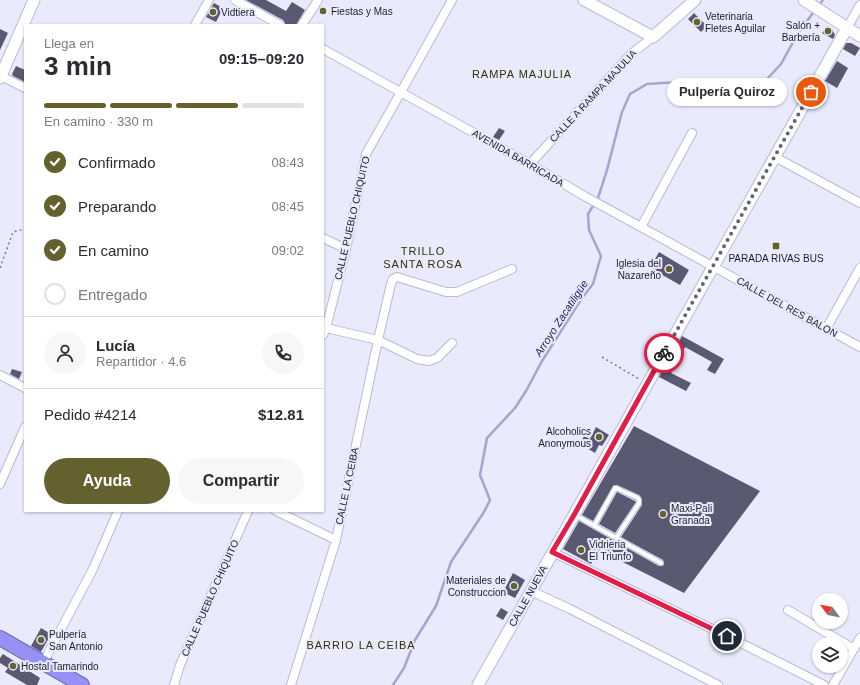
<!DOCTYPE html>
<html lang="es">
<head>
<meta charset="utf-8">
<style>
  body { margin:0; font-family:Helvetica,sans-serif; background:#f7f7f7; color:#2b2b33; height:100vh; display:flex; flex-direction:column; font-size:15px; white-space:nowrap }
  * { box-sizing:border-box; margin:0 }
  p { font-size:13px; color:#7c7c81 }
  .icon { flex:none; width:22px; height:22px; fill:none; stroke:currentColor; stroke-width:2; stroke-linecap:round; stroke-linejoin:round }
  .map { position:relative; flex:1; overflow:hidden }
  .drawer { position:absolute; left:24px; top:24px; width:300px; height:488px; display:flex; flex-direction:column; background:#fff; border-radius:0px; box-shadow:0 1px 3px #0004 }
  .drawer>* { flex:none }
  .needle { width:26px; rotate:302deg }
  .buttons { position:absolute; left:812px; top:593px; display:grid; gap:8px }
  .buttons a { display:grid; place-items:center; width:36px; height:36px; border-radius:50%; background:#fff; box-shadow:0 1px 3px #0004; font-size:20px }
  .pin { position:absolute; display:grid; place-items:center; width:34px; height:34px; color:#fff; margin:-17px; border:2px solid #fff; border-radius:50%; box-shadow:0 1px 4px #0007 }
  .courier { position:absolute; display:grid; place-items:center; width:40px; height:40px; margin:-20px; border:3px solid #e11d48; border-radius:50%; background:#fff; color:#222; box-shadow:0 1px 5px #0007 }
  .bubble { position:absolute; height:28px; border-radius:14px; background:#fff; box-shadow:0 1px 3px #0004; font-size:13px; font-weight:700; line-height:28px; text-align:center }
  .head em { font-style:normal; font-weight:700 }
  .head div { display:flex; flex-direction:column-reverse }
  .head { display:flex; align-items:center; justify-content:space-between; height:68px; padding:0 20px }
  h1 { font-size:26px; font-weight:700; line-height:30px }
  .bar { display:grid; grid-template-columns:repeat(4,1fr); gap:6px 4px; align-content:center; height:48px; padding:0 20px }
  .bar i { height:5px; border-radius:3px; background:#e1e1e2 }
  .bar .selected { background:#65612e }
  .bar p { grid-column:span 4 }
  .line { display:flex; align-items:center; gap:10px; padding:0 20px; border-top:1px solid #e1e1e2 }
  .line div { flex:1 }
  .round { display:grid; place-items:center; flex:none; width:42px; height:42px; border-radius:21px; background:#f7f7f7 }
  ol { padding:0 20px; list-style:none }
  li { display:flex; align-items:center; gap:12px; height:44px }
  li p { margin-inline-start:auto }
  li .icon { padding:4px; border-radius:50%; background:#65612e; color:#fff; stroke-width:4 }
  li:last-child { color:#7c7c81 }
  li i { width:22px; height:22px; border:2px solid #e1e1e2; border-radius:50% }
  .action { display:flex; gap:8px; margin-top:auto; padding:8px 20px }
  .action a { flex:1; height:46px; border-radius:24px; background:#65612e; color:#fff; font-size:16px; font-weight:700; line-height:46px; text-align:center }
  .action a+a { background:#f7f7f7; color:#2b2b33 }
  .map>svg:first-child { display:block }
</style>
</head>
<body>
<div class="map">
<svg width="860" height="685" viewBox="0 0 860 685">
  <rect width="100%" height="100%" fill="#e9eafc"/>
  <g fill="none" stroke-linecap="round" stroke-linejoin="round">
    <!-- stream -->
    <path stroke="#a5a5d0" stroke-width="2.5" d="M818,6L823,0
      M393,685L404,668L415,640L436,606L451,562L484,512L490,500L480,475L487,438L515,408L526,391L542,361L582,298L593,284L601,256L589,230L588,214L598,198L607,170L622,112L630,94L647,84L695,81L723,88L755,90L768,78L781,64L797,35L815,10"/>
  </g>
  <!-- building -->
  <path fill="#595972" d="M246,0H266L286,11L292,2L305,10L296,25H285V23L283,20Z
    M214,3L223,8L216,22L206,17Z
    M694,13L707,26L701,32L688,19Z
    M827,26L832,29L835,35L833,39L822,33Z
    M0,29L8,33L0,50Z
    M846,43H851L860,48L855,56L843,49Z
    M837,61L848,68L837,88L825,81Z
    M16,66L25,70V82L13,76L12,74Z
    M499,128L505,131L499,140L493,137Z
    M659,252L689,270L680,285L650,268Z
    M682,336L724,359L715,374L707,370L712,362L685,347L671,373L691,383L686,391L659,377Z
    M12,369L22,372L19,379L10,374Z
    M634,426L760,491L684,593L599,550L591,564L563,549L579,521L659,566H661L664,565V563L663,560L621,537L642,505V499L639,495L617,485H614L593,521L582,515Z
    M596,427L609,435L602,446L599,445L595,453L580,444L584,436L590,439Z
    M617,492L635,501L636,502L615,533L599,524Z
    M513,573L525,580L515,598L503,592Z
    M501,608L508,612L503,620L496,616Z
    M41,628L51,634L41,652L31,646Z
    M3,654L40,678L37,685H27L5,672L8,668L0,663V658Z"/>
  <g fill="none" stroke-linecap="round" stroke-linejoin="round">
    <defs>
      <path id="lane" d="M575,515L661,563
        M594,526L615,488H616L638,498L639,500V503L616,538"/>
      <path id="street" d="M235,0L280,25
        M195,25L209,0
        M302,25L318,0
        M847,28L860,5
        M323,49L530,164L586,197L641,227L860,347
        M1,76L25,88
        M775,157L860,203
        M530,164L631,54L653,37
        M641,227L692,133
        M323,238L346,249
        M326,328L378,340L417,359L429,361L437,358L452,343
        M826,329L860,268
        M323,335L326,328L346,249L366,154L401,92L452,0
        M0,375L25,388
        M0,484L25,427
        M276,511L336,540
        M552,552L727,636L824,685
        M531,591L570,609L718,685
        M788,610L854,649
        M43,663L93,569L118,511
        M174,685L180,665L248,511
        M291,685L336,540L378,340L391,284L393,279L397,277L446,292H457L512,269
        M833,685L860,638"/>
      <path id="secondary" d="M584,0L653,37L695,0
        M804,0L860,36
        M0,78L34,0
        M478,685L574,515L847,28"/>
      <path id="highway" d="M0,638L82,685"/>
    </defs>
    <!-- lane casing -->
    <use href="#lane" stroke="#b8b9d6" stroke-width="6"/>
    <!-- street casing -->
    <use href="#street" stroke="#b8b9d6" stroke-width="10"/>
    <!-- secondary casing -->
    <use href="#secondary" stroke="#b8b9d6" stroke-width="13"/>
    <!-- highway casing -->
    <use href="#highway" stroke="#6c68ad" stroke-width="16"/>
    <!-- path -->
    <path stroke="#797a88" stroke-width="1.5" stroke-dasharray="2 3" stroke-linecap="butt" d="M0,268L13,232L25,229
      M602,357L639,379"/>
    <!-- lane -->
    <use href="#lane" stroke="#fff" stroke-width="4"/>
    <!-- street -->
    <use href="#street" stroke="#fff" stroke-width="8"/>
    <!-- secondary -->
    <use href="#secondary" stroke="#fff" stroke-width="11"/>
    <!-- highway -->
    <use href="#highway" stroke="#9791f5" stroke-width="14"/>
  </g>
  <g fill="none" stroke-linecap="round" stroke-linejoin="round">
    <!-- done -->
    <path stroke="#646572" stroke-width="4" stroke-dasharray="0 7.2" d="M664,353L811,92"/>
    <!-- route -->
    <path stroke="#e11d48" stroke-width="5" d="M664,353L574,515L552,552L727,636"/>
  </g>
  <!-- markers -->
  <g fill="#65612e" stroke="#e9eafc" stroke-width="1.5">
    <circle cx="323" cy="11" r="4"/>
    <circle cx="213" cy="12" r="4"/>
    <circle cx="697" cy="22" r="4"/>
    <circle cx="828" cy="31" r="4"/>
    <rect x="772" y="242" width="8" height="8" rx="2"/>
    <circle cx="669" cy="269" r="4"/>
    <circle cx="599" cy="437" r="4"/>
    <circle cx="663" cy="514" r="4"/>
    <circle cx="581" cy="550" r="4"/>
    <circle cx="514" cy="586" r="4"/>
    <circle cx="41" cy="640" r="4"/>
    <circle cx="13" cy="666" r="4"/>
  </g>
  <g text-anchor="middle" dominant-baseline="central" stroke-width="4" stroke-linejoin="round" paint-order="stroke">
    <!-- poi labels -->
    <g font-size="10" fill="#1d1d28" stroke="#e9eafc" text-anchor="start">
      <text x="331" y="11">Fiestas y Mas</text>
      <text x="221" y="12">Vidtiera</text>
      <text x="705" y="16">Veterinaria<tspan x="705" dy="12">Fletes Aguilar</tspan></text>
      <text x="820" y="25" text-anchor="end">Salón +<tspan x="820" dy="12">Barbería</tspan></text>
      <text x="776" y="258" text-anchor="middle">PARADA RIVAS BUS</text>
      <text x="661" y="263" text-anchor="end">Iglesia del<tspan x="661" dy="12">Nazareño</tspan></text>
      <text x="591" y="431" text-anchor="end">Alcoholics<tspan x="591" dy="12">Anonymous</tspan></text>
      <text x="671" y="508">Maxi-Pali<tspan x="671" dy="12">Granada</tspan></text>
      <text x="589" y="544">Vidrieria<tspan x="589" dy="12">El Triunfo</tspan></text>
      <text x="506" y="580" text-anchor="end">Materiales de<tspan x="506" dy="12">Construccion</tspan></text>
      <text x="49" y="634">Pulpería<tspan x="49" dy="12">San Antonio</tspan></text>
      <text x="21" y="666">Hostal Tamarindo</text>
    </g>
    <!-- street labels -->
    <g font-size="10" fill="#1d1d28" stroke="#e9eafc">
      <text transform="translate(593 96) rotate(-47)">CALLE A RAMPA MAJULIA</text>
      <text transform="translate(518 158) rotate(30)">AVENIDA BARRICADA</text>
      <text transform="translate(352 218) rotate(-77)">CALLE PUEBLO CHIQUITO</text>
      <text transform="translate(787 307) rotate(29)">CALLE DEL RES BALON</text>
      <text transform="translate(347 486) rotate(-78)">CALLE LA CEIBA</text>
      <text transform="translate(528 596) rotate(-61)">CALLE NUEVA</text>
      <text transform="translate(210 598) rotate(-66)">CALLE PUEBLO CHIQUITO</text>
    </g>
    <!-- neighbourhood labels -->
    <g font-size="11" letter-spacing="1" fill="#333005" stroke="#e9eafc">
      <text x="522" y="74">RAMPA MAJULIA</text>
      <text x="423" y="251">TRILLO<tspan x="423" dy="13">SANTA ROSA</tspan></text>
      <text x="361" y="645">BARRIO LA CEIBA</text>
    </g>
    <!-- water labels -->
    <g font-size="11" font-style="italic" fill="#2a2358" stroke="#e9eafc">
      <text transform="translate(561 318) rotate(-57)">Arroyo Zacatiligüe</text>
    </g>
  </g>
</svg>
<div class="buttons">
<a><svg class="needle" viewBox="-14 -14 28 28"><path d="M0-13l5 13h-10z" fill="#e53935"/><path d="M0 13l5-13h-10z" fill="#7c7c81"/></svg></a>
<a><svg class="icon" aria-label="layers" viewBox="0 0 24 24"><path d="M12 4l9 5-9 5-9-5zM3 14l9 5 9-5"/></svg></a>
</div>
<div class="pin" style="left:811px;top:92px;background:#ea580c"><svg class="icon" aria-label="bag" viewBox="0 0 24 24"><path d="M5 8h14l-1 12H6zM9 8a3 3 0 0 1 6 0"/></svg></div>
<div class="pin" style="left:727px;top:636px;background:#1f2937"><svg class="icon" aria-label="home" viewBox="0 0 24 24"><path d="M3 11l9-7 9 7M6 9v11h12V9"/></svg></div>
<div class="courier" style="left:664px;top:353px"><svg class="icon" aria-label="bike" viewBox="0 0 24 24"><circle cx="6" cy="16" r="4"/><circle cx="18" cy="16" r="4"/><path d="M6 16l4-8h5l3 8M10 8l3 8H6M13 5h3"/></svg></div>
<div class="bubble" style="left:667px;top:78px;width:120px">Pulpería Quiroz</div>
<section class="drawer">
<div class="head"><div><h1>3 min</h1><p>Llega en</p></div><em>09:15–09:20</em></div>
<div class="bar"><i class="selected"></i><i class="selected"></i><i class="selected"></i><i></i><p>En camino · 330 m</p></div>
<ol>
<li><svg class="icon" aria-label="check" viewBox="0 0 24 24"><path d="M5 12l5 5 9-10"/></svg>Confirmado<p>08:43</p></li>
<li><svg class="icon" aria-label="check" viewBox="0 0 24 24"><path d="M5 12l5 5 9-10"/></svg>Preparando<p>08:45</p></li>
<li><svg class="icon" aria-label="check" viewBox="0 0 24 24"><path d="M5 12l5 5 9-10"/></svg>En camino<p>09:02</p></li>
<li><i></i>Entregado</li>
</ol>
<div class="line" style="height:72px"><a class="round"><svg class="icon" aria-label="person" viewBox="0 0 24 24"><circle cx="12" cy="8" r="4"/><path d="M4 21q1-7 8-7t8 7"/></svg></a><div><b>Lucía</b><p>Repartidor · 4.6</p></div><a class="round"><svg class="icon" aria-label="phone" viewBox="0 0 24 24"><path d="M5 4h4l2 5-3 2q2 4 5 5l2-3 5 2v4C11 20 4 13 5 4z"/></svg></a></div>
<div class="line" style="height:52px"><div>Pedido #4214</div><b>$12.81</b></div>
<div class="action"><a>Ayuda</a><a>Compartir</a></div>
</section>
</div>
</body>
</html>
